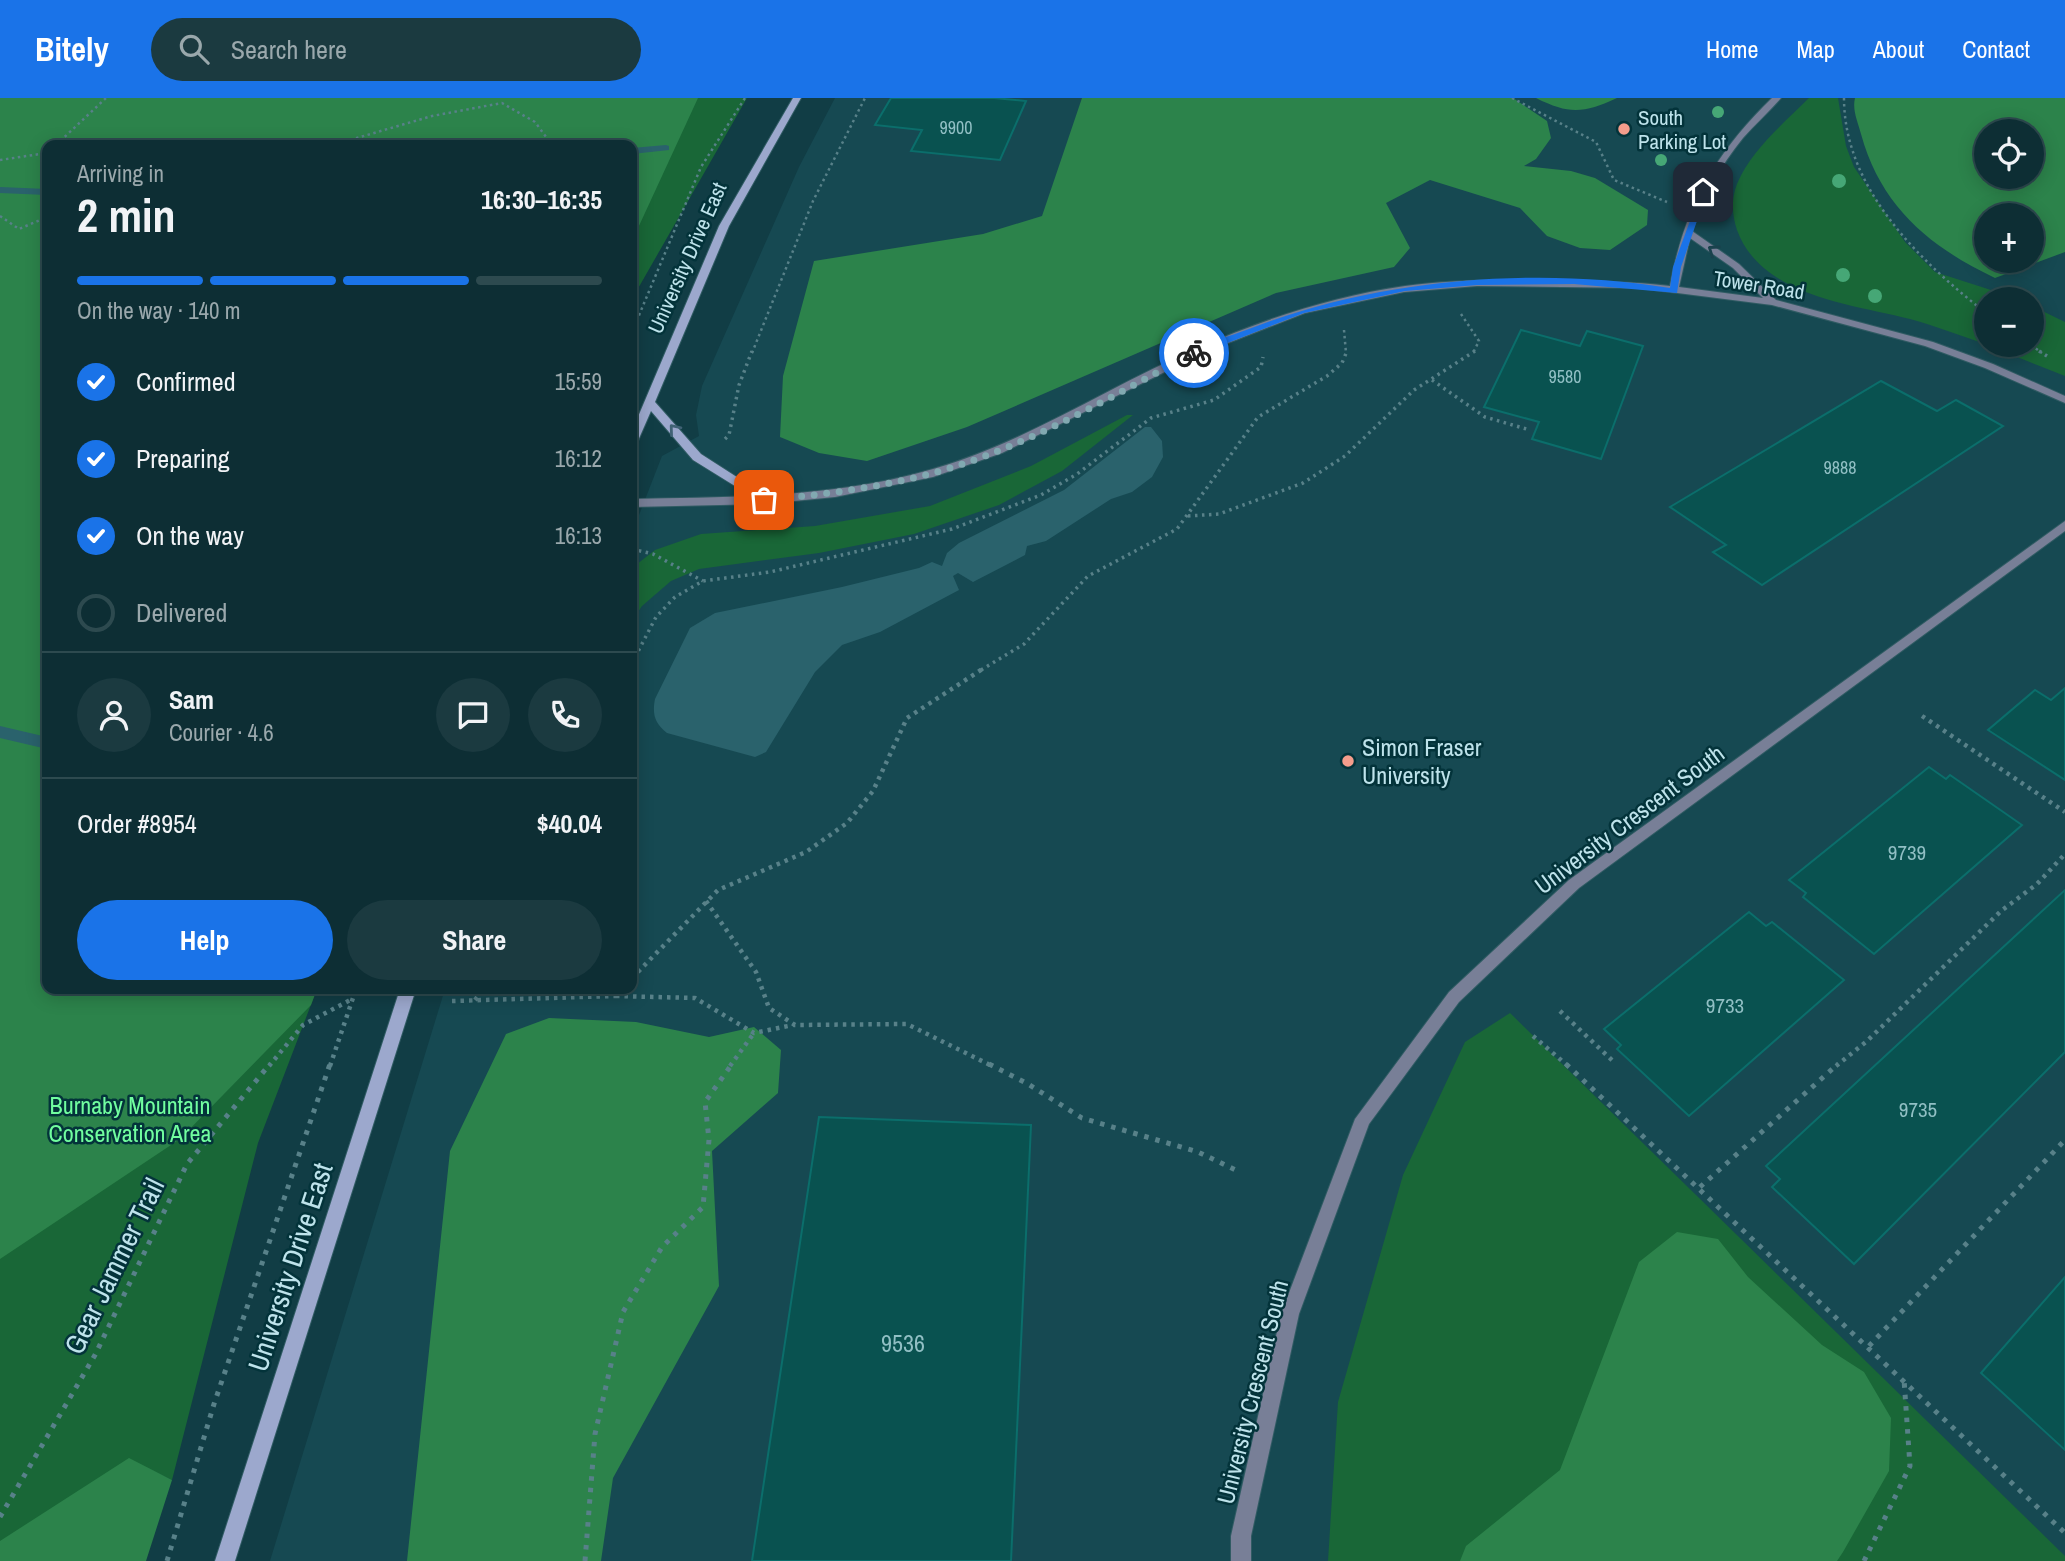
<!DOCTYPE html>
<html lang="en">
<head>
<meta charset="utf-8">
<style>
  body { margin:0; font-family:"Archivo Narrow",sans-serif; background:#1b3a40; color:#f1f3f6; height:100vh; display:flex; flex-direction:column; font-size:26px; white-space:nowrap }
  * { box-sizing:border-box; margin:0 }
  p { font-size:23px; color:#9aa8ac }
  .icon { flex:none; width:38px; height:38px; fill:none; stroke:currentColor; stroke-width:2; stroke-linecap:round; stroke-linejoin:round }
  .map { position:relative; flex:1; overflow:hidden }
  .drawer { position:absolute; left:42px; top:42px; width:595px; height:854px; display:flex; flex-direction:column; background:#0d2e34; border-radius:14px; box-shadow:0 4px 18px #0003,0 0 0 2px #2d4a4f }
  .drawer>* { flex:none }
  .buttons { position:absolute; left:1974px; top:21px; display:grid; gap:14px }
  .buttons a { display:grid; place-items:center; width:70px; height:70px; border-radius:50%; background:#0d2e34; box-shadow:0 4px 18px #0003,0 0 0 2px #2d4a4f; font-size:35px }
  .pin { position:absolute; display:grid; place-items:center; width:60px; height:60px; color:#fff; margin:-30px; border-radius:14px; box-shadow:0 4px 10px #0006 }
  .courier { position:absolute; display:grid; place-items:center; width:70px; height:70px; margin:-35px; border:5px solid #1a73e8; border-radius:50%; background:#fff; color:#222; box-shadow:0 2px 9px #0007 }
  .overview em { font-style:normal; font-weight:800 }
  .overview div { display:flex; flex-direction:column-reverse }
  .overview { display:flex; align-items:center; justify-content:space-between; height:119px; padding:0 35px }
  h1 { font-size:46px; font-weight:800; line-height:52px }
  .bar { display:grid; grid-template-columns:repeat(4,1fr); gap:10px 7px; align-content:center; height:84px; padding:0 35px }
  .bar i { height:9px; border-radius:5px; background:#2d4a4f }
  .bar .active { background:#1a73e8 }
  .bar p { grid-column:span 4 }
  .line { display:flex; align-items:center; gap:18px; padding:0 35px; border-top:2px solid #2d4a4f }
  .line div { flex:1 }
  .round { display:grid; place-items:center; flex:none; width:74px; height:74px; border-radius:37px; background:#1b3a40 }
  ol { padding:0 35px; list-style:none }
  li { display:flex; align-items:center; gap:21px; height:77px }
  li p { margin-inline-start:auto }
  li .icon { padding:7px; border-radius:50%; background:#1a73e8; color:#fff; stroke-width:4 }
  li:last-child { color:#9aa8ac }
  li i { width:38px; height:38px; border:4px solid #2d4a4f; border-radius:50% }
  .primary-button { display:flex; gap:14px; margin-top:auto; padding:14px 35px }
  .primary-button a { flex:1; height:80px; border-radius:42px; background:#1a73e8; color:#fff; font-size:28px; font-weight:800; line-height:80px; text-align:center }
  .primary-button a+a { background:#1b3a40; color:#f1f3f6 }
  header { display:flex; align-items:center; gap:42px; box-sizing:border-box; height:98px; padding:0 35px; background:#1a73e8; color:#fff }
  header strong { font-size:33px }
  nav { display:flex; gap:38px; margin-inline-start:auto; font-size:24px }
  .search { width:490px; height:63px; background:#1b3a40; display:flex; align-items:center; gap:18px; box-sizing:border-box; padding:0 24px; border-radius:38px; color:#9aa8ac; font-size:26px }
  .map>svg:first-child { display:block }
</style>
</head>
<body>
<header>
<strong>Bitely</strong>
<div class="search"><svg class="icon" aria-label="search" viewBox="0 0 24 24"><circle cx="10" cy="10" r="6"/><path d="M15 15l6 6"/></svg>Search here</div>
<nav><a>Home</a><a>Map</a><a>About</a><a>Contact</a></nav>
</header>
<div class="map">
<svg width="2065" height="1463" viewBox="0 0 2065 1463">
  <rect width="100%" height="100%" fill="#113d45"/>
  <!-- built -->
  <path fill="#164952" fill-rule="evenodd" d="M835,0H2065V1463H270L445,891H632V435L662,358L699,338L696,317L702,288L799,69ZM1986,33H2032V79H1986ZM1986,117H2032V163H1986ZM1986,201H2032V247H1986Z"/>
  <!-- green -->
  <path fill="#196737" d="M0,0H747L632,201V47H47V891H317L258,1045L172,1382L151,1372L0,1463Z
    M1809,0H1838L1846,48L1854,69L1905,144L1935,174L2019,201H1986V246C1961,238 1936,228 1910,221C1851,206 1761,198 1737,132C1732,117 1731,101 1737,86C1751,52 1784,25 1809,0Z
    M2032,208L2065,224V278L1987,247H2032Z
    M1127,317H1133L1062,373L999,407L914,436L819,455L699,471L671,483L642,508L632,523V470L655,452L701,436L815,428L930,408L1031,368Z
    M1510,915L2065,1458V1463H1328L1338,1304L1403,1077L1465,944Z"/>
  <!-- forest -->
  <path fill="#2c834b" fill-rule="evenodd" d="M0,0H698L632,143V47H47V891H317L311,907L180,1041L0,1161Z
    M1082,0H1513L1547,23L1551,40L1536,61L1524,68L1571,73L1595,80L1648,112L1647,127L1610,152L1580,150L1547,138L1520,110L1430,82L1386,105L1410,150L1394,169L1276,195L967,329L867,363L819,355L780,339L783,278L814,163L983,136L1042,118Z
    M1536,0H1617C1584,15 1570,17 1536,0Z
    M1855,0H2065V154L1995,180C1930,149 1881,109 1861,36C1858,24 1852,12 1855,0ZM1986,33H2032V79H1986ZM1986,117H2032V163H1986Z
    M549,920L636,924L709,939L754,929L781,952L778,995L712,1053L719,1188L613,1380L601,1463H407L450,1053L506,936Z
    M1677,1134L1718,1141L1748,1179L1822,1247L1864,1274L1891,1320L1889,1373L1843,1454L1837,1463H1460L1466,1448L1560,1372L1639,1164Z
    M129,1360L172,1382L146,1463H0V1443Z"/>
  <!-- water -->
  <path fill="#2a626c" d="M1145,329H1151L1162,343L1163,359L1152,379L1132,394L1111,401L1046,443L1027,448L1025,457L973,484L958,475L953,478L959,492L880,534L842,547L815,574L766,654L755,659L667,635C655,625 652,617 655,601L690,530L715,515L842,489L919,470L932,464L942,468L947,455L959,445L1064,392Z"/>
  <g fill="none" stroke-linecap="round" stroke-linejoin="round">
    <!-- stream -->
    <path fill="#2a626c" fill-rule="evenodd" d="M666,47L669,48V52L632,56V50Z
      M0,89L47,91V97L0,95Z
      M0,628L47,639V651L0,640Z"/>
  </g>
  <!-- building -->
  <path fill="#095250" stroke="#0b6e6b" stroke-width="2" d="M891,0H994L1026,3L1000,62L911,53L922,32L875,27Z
    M1521,232L1580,248L1587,233L1643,248L1601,361L1532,341L1539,324L1484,309Z
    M1881,283L1937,313L1956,302L2003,328L1762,487L1713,454L1726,447L1670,409Z
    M2065,590V682L1988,632L2035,592L2051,602Z
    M1929,669L1946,681L1950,677L2022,727L1874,856L1803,799L1806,795L1789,782Z
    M2065,792V954L1854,1166L1772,1089L1780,1081L1766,1068Z
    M1749,814L1766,828L1772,824L1844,882L1689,1018L1617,951L1621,947L1604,931Z
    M819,1019L1031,1027L1011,1463H752Z
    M2065,1179V1352L1981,1275Z"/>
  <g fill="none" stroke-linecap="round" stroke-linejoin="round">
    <defs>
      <path id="street" d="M1772,0H1781C1769,14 1755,26 1743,40C1720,68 1704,99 1692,133L1739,166L1776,202L1933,244L1993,266L2065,298V305L1985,270L1925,248L1772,207L1638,190L1477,188L1404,194L1305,215L1205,254L1002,355L933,379L835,399L764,406L632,409V401C733,399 835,400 933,371C1027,344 1109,288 1198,250C1264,221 1334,198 1405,188C1455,181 1506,182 1557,183C1595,184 1632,183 1670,188C1684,110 1715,55 1772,0ZM1690,140L1733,170L1763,200L1679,189Z
        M2065,423V433L1579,790L1459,904L1369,1026L1299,1216L1251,1438V1463H1231V1438L1281,1216L1355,1021L1449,894L1569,782Z"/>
      <path id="secondary" d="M793,0H801L729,128L655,304L701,356L768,399L770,402L764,406L693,362L651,313L637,345L632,348V333L719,128Z
        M400,891H416L235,1463H215Z"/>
    </defs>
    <!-- street casing -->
    <use href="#street" stroke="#305b63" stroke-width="2"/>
    <!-- secondary casing -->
    <use href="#secondary" stroke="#305b63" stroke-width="2"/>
    <!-- path-far3 -->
    <path stroke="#588189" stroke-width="2.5" stroke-dasharray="2.5 3.5" stroke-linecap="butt" d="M1512,0L1596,44L1614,82L1667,104
      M1844,0C1844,91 1920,163 1986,215
      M56,47L106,0
      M221,47H228
      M333,47L432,18L502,5L535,24L552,47
      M0,62L47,55
      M0,118L19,131L47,119
      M1461,216L1479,243L1473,255
      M1344,232L1346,255
      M632,234L701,69L745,0
      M2031,247L2042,255
      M752,255L813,103L865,0"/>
    <!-- path-far2 -->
    <path stroke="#588189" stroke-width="3.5" stroke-dasharray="2.5 4.5" stroke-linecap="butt" d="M2039,253L2047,258
      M1432,282L1485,319L1530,332
      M725,341L729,337L739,287L752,253
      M1188,418L1219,416L1303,385L1345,358L1414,292L1475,253
      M632,451L653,456L703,483
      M632,565L656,519L675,499L703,483L770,474L952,431L1041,397L1077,376L1151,320L1214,302L1261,269L1263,259
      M981,572L1024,546L1088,478L1177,431L1258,319L1327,278L1342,265L1347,253"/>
    <!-- path-far1 -->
    <path stroke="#588189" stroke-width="4.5" stroke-dasharray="3.5 5" stroke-linecap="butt" d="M1922,618L2065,714
      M706,803L756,874L769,910L795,927L907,926L992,968
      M632,880L718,792L806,754L847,725L873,693L907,620L984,570
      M616,898L695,900L754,935L793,927
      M475,902L484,891
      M452,903L616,898L622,891
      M1560,913L1615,965
      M1533,938L1568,968
      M269,968L303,927L352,901
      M330,968L356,891
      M730,968L754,935
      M1836,968L1867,943L2001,813L2037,786L2065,756"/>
    <!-- path -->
    <path stroke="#588189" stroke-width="5" stroke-dasharray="4.5 7" stroke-linecap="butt" d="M989,966L1028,986L1082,1020L1198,1054L1240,1074
      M1566,966L2065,1435
      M1700,1089L1838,966
      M1869,1248L2065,1042
      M0,1419L95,1257L187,1066L270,966
      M167,1463L214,1306L330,966
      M585,1463L595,1336L623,1214L662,1149L703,1109L709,1042L705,1004L732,966
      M1864,1463L1910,1368L1904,1281"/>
    <!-- street -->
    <use href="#street" fill="#787f97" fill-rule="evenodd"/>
    <!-- secondary -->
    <use href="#secondary" fill="#9ca8cd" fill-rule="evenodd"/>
  </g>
  <!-- trees -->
  <g fill="#46a776">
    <circle cx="1718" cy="14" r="6"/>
    <circle cx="1661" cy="62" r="6"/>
    <circle cx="1839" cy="83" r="7"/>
    <circle cx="1843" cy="177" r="7"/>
    <circle cx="1875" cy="198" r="7"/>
  </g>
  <!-- one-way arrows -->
  <defs><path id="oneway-chevron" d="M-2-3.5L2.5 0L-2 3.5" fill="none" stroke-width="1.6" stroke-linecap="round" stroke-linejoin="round" transform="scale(1.75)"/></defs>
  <use stroke="#1a424d" href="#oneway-chevron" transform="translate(1713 152) rotate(-145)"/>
  <use stroke="#406275" href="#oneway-chevron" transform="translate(674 331) rotate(-130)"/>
  <!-- route -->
  <path fill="#1a73e8" d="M1701,93L1707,94L1681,169L1677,195L1574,186L1477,187L1405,193L1304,215L1197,257L1190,255C1206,244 1231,238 1249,231C1377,181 1535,168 1670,190L1673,169Z"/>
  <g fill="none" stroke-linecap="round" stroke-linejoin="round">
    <!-- done -->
    <path stroke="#81a9b1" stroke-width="7" stroke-dasharray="0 12.6" d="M764,402C821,397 877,390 933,375C1025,350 1110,299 1194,255"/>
  </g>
  <!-- markers -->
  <g fill="#f49d8c" stroke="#03333a" stroke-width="2.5">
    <circle cx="1624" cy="31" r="7"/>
    <circle cx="1348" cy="663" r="7"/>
  </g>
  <g text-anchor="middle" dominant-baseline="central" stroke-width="5" stroke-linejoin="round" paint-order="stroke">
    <!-- far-number labels -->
    <g font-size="18" fill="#91bfc4">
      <text x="956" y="29">9900</text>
      <text x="1565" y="278">9580</text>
      <text x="1840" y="369">9888</text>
    </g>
    <!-- far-poi labels -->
    <g font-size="21" fill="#bee3eb" stroke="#03333a" text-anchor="start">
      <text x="1638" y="19">South<tspan x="1638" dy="24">Parking Lot</tspan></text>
    </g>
    <!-- far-street labels -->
    <g font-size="21" fill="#bee3eb" stroke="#03333a">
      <text transform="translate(687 160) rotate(-66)">University Drive East</text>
      <text transform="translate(1759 187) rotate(9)">Tower Road</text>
    </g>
    <!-- number labels -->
    <g font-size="21" fill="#91bfc4">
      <text x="1907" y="754">9739</text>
      <text x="1725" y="907">9733</text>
      <text x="1918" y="1011">9735</text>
    </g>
    <!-- poi labels -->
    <g font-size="24" fill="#bee3eb" stroke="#03333a" text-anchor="start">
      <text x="1362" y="649">Simon Fraser<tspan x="1362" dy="28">University</tspan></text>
    </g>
    <!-- street labels -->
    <g font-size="24" fill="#bee3eb" stroke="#03333a">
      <text transform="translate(1629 721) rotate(-37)">University Crescent South</text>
      <text transform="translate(1252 1294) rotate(-76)">University Crescent South</text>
    </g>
    <!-- park labels -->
    <g font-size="24" fill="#71fe9f" stroke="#03333a">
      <text x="130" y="1007">Burnaby Mountain<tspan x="130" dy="28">Conservation Area</tspan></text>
    </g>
    <!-- near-number labels -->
    <g font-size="24" fill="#91bfc4">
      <text x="903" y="1245">9536</text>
    </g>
    <!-- near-street labels -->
    <g font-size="28" fill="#bee3eb" stroke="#03333a">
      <text transform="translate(114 1168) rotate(-64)">Gear Jammer Trail</text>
      <text transform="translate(290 1169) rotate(-72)">University Drive East</text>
    </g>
  </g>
</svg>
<div class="buttons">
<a><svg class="icon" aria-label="locate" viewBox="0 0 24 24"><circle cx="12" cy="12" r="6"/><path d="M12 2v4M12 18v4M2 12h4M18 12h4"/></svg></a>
<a>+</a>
<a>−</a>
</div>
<div class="pin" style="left:764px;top:402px;background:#ea580c"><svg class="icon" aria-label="bag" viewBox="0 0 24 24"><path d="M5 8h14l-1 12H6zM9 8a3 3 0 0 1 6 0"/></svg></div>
<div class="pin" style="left:1703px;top:94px;background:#1f2937"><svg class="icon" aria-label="home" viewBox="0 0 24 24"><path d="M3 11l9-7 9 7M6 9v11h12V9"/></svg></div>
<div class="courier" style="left:1194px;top:255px"><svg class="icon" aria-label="bike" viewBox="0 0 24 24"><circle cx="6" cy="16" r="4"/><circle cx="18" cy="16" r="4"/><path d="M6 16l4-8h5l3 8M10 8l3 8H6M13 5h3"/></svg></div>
<section class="drawer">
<div class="overview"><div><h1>2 min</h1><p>Arriving in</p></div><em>16:30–16:35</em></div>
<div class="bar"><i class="active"></i><i class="active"></i><i class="active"></i><i></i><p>On the way · 140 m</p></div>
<ol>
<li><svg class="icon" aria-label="check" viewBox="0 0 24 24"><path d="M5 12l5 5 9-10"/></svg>Confirmed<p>15:59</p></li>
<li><svg class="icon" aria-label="check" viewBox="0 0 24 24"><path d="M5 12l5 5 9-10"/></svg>Preparing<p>16:12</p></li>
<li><svg class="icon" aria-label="check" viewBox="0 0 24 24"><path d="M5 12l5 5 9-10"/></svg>On the way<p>16:13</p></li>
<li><i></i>Delivered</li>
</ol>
<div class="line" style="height:126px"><a class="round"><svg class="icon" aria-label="person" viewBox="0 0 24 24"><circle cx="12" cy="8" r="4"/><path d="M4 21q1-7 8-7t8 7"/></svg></a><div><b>Sam</b><p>Courier · 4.6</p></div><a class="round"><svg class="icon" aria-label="chat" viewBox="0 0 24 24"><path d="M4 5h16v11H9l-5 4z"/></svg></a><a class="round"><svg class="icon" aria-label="phone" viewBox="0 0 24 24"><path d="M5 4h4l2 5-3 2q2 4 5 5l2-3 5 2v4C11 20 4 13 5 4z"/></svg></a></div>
<div class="line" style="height:91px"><div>Order #8954</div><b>$40.04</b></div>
<div class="primary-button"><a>Help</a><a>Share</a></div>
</section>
</div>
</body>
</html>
